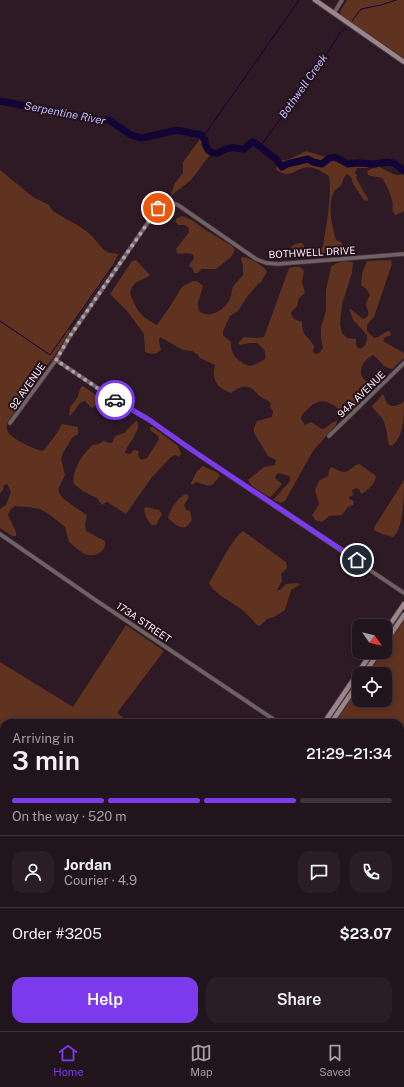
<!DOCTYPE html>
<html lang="en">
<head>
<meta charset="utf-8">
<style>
  body { margin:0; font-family:"Public Sans",sans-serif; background:#2a1d25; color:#f1f3f6; height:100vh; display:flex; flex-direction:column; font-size:15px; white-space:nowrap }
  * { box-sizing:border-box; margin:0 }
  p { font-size:13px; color:#a29ea3 }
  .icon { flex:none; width:22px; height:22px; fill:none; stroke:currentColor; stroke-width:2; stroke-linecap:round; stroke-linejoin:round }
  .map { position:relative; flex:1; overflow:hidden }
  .sheet { position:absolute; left:0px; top:719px; width:404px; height:312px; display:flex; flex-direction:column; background:#22141c; border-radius:12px 12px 0 0; box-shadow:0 2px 6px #0003,0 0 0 1px #3f333b }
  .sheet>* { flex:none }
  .needle { width:26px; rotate:124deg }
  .controls { position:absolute; left:352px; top:619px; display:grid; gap:8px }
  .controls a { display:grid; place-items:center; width:40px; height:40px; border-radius:8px; background:#22141c; box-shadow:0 2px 6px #0003,0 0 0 1px #3f333b; font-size:20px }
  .pin { position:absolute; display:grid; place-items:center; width:34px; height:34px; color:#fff; margin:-17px; border:2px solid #fff; border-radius:50%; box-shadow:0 1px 4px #0007 }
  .courier { position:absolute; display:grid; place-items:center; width:40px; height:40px; margin:-20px; border:3px solid #7c3aed; border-radius:50%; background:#fff; color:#222; box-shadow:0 1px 5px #0007 }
  .headline em { font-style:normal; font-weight:600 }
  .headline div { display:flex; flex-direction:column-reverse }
  .headline { display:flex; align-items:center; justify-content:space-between; height:68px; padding:0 12px }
  h1 { font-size:26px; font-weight:600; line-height:30px }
  .bar { display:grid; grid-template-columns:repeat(4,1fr); gap:6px 4px; align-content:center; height:48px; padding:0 12px }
  .bar i { height:5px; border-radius:3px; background:#3f333b }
  .bar .on { background:#7c3aed }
  .bar p { grid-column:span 4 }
  .line { display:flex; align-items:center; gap:10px; padding:0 12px; border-top:1px solid #3f333b }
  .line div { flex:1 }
  .round { display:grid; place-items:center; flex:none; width:42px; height:42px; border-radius:12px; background:#2a1d25 }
  .cta { display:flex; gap:8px; margin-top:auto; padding:8px 12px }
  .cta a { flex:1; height:46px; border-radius:12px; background:#7c3aed; color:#fff; font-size:16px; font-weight:600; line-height:46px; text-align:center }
  .cta a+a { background:#2a1d25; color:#f1f3f6 }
  .tab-bar { display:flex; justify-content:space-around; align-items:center; height:56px; border-top:1px solid #3f333b; background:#22141c; font-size:11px; color:#a29ea3 }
  .tab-bar a { display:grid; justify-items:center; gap:2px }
  .tab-bar .on { color:#7c3aed }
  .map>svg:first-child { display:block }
</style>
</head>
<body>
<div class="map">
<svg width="404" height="1031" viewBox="0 0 404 1031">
  <rect width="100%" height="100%" fill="#2d1a25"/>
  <!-- green -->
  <path fill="#603220" d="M347,0H404V58L341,15L340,12Z
    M200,139H202L203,144L210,155L191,180L172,195L171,194L175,183L183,173V162Z
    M306,151L336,160L356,162L369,161L371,163V165L367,168H357L355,173L357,175L356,178L368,199L367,201L364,200L353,184L351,177L347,174C342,179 344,181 341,185C339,188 335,189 334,192C327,205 332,226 336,240L341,242L344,249L343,252L303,256L292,255L290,250C292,244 296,243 302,243L307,250L320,249L323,247C326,223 332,200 329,176C322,171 311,165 303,168C291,172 289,178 276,170L277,164L280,161L290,159Z
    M377,166C385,169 395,178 404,174V211L396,215C390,211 394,207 392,200C391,195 385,180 381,178C377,176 372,177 368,175L367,171Z
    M0,170L33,197L49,205L53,211C65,219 80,225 91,235C98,242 104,255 115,253L118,255L107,276L69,329L70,331L54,357L43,370L35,384L7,423C7,426 6,429 8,432C12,439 35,450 43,451L55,436L62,424L78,427V434L72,438L63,453L61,459L65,475L58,489C60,501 78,507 87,516L85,524L86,531L105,541C107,552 94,558 85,554C79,551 74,546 69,542L65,527L50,515L40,509L28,507L15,506L10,510L8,515L16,532V536H12L0,528V509L6,505L11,492L7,484L4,485L3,490L0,493Z
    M182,216L192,220L204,229L232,246L235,250L231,257L216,269H202L197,273H194L193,269L189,266C190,261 197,260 192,254L187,253L181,254L177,253L176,249L189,232L188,227L184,225H178L175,221L177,218Z
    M242,257C249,257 264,266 267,272L261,282L258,284L247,297L238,311L230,316L223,331V335L231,342C230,354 237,360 248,366L254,365L265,359C267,351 263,348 257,343H250L240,345L238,343L244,337L257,338L264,337L289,268C295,267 300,265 304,271L302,282L305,293L299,298L297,306L291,313C292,320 297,320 302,322C302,337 308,335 314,346L313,352L315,354L319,353L323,348L321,338V327L326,311V290L331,267C336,262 346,260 353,263L352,273L342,304L340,324L342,333L347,338L356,339V345L359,349C366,348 367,341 367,335L353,320L349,308L363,319C373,316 366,309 366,303L370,295L367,290L361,285L362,274L367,261L391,260L392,264L374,317L367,325V331L374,338C381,337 384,331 390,331L391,335L390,336L385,337L383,341L404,353V358L392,369C383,368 380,360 373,355C362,361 355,375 368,382C373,381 376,377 380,376L381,379L345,416L341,418C340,415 340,412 338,409C329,399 316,399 308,409C305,412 301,414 301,419L305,425L311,422L322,429C328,428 330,422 337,421L336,425L313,451L285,501L281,503L273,500L290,481V476L278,473L276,475L275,478L282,484L272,496L269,497L252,486L248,480L264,467L275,465L276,460L268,456L254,433V428L257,421L272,417L273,411L270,407L271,404C268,399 265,400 261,397C257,395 255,390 251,388C244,384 237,389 231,393C217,388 211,380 215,365L200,358L198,355L192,351L183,350L160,337L159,341L161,350L157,353L151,354L145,352L144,334L128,312L110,294L132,261L136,260L150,275C141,283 134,278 130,293C137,311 139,315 157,325L171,305L182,287L193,281H197L203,286L198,303L199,311C210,320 225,309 230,299C232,295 231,291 233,287C236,282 240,279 243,275V265L241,259Z
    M83,386L96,395L97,400L95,407L92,408L85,401L80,403L71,415L69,416L70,407L77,398L81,387Z
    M383,394C385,396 385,401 387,403C392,409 400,405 404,401C404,417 404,436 392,446L389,445C387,438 387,429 384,422C382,416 375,412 372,406Z
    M136,421L138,422C140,433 128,442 125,453L130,454L134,450L139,451L138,456L141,460L147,458L159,439L158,436L150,430V427H153L178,446L181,454L179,457L175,455L171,457L152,477L126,514L107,502L102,505L97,498L84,492L74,484C71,471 83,453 93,445C95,444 97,445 99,444C101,443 102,441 104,441L109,443H112L115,436L124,433Z
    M359,464L375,475L376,477C375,483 367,492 361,494L359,489L357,488L352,490L353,495L349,497V499L352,500L354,502L353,505L348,507L342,515L329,516L322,522L315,520L312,515L319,504L315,490L319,481L328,476L329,470L331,467C336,468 339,472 344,472C350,472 353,465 359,464Z
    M203,466L218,473L220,476C208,490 212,486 196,482L192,485L191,483L197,471Z
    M404,480C404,494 404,529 393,537L382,534L374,530L375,526Z
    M187,494L189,497L184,505L186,510L190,511L192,519C185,534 177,526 168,518C170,510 178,496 187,494Z
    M146,507L159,510L162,514L156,525H152C147,520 145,516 144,508Z
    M243,531L286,562L287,568L281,574L282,581L277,590H280L286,584L298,583L300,585L291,590L285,610L274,617L267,619L260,626L257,625C252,620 247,613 241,609C232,602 214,594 209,583C218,569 230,541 243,531Z
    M404,620V979L400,977V723H335L359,687V700H385V674H368L383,652H385V649Z
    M126,625L164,651L117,713L131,723H4V786L0,783V662L73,707Z
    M400,991L404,993V1031H326L328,1027H400Z
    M274,1027H314L312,1031H280Z"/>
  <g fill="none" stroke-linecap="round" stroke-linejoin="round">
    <!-- stream -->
    <path stroke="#120434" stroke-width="1" d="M352,21L361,9L381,5L396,0
      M203,137L299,0
      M260,147L323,60L340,33L347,28
      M0,321L50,355L112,267"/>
    <!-- river -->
    <path stroke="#120434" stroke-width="7" d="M0,101L99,120H109L131,135L142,138L177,130L201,135L205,140V144L208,150C219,158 220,149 230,148C235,147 239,149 244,149L252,142H254L276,159L282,167L287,164L308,159L313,162L322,164C334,153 335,157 348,164L358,163L375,164L387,162L394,163L404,171"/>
    <defs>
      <path id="minor" d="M334,13L342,0
        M56,360L117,401L148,419L187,447L404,593
        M10,423L56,360L70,336L158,208C165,201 170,201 178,205L256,259L266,263L278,264L404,254
        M329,436L404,363
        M0,534L94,599L279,723
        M116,1031L119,1027"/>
      <path id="secondary" d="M315,0L404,62
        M385,632L404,604
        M385,643L404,615
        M364,674L379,652
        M324,723L372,652
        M331,723L359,682"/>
      <path id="primary" d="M13,1031L18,1027
        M27,1031L32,1027"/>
      <path id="trunk" d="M0,858L4,861
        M0,869L4,872
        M223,1027L228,1031
        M242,1027L248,1031"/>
      <path id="motorway" d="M400,987L404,988
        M400,996L404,998
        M320,1031L323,1027
        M326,1031L328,1027
        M336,1031L337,1027"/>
    </defs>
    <!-- minor casing -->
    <use href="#minor" stroke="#4a3742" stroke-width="5"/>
    <!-- secondary casing -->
    <use href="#secondary" stroke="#4a3742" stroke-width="6"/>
    <!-- primary casing -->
    <use href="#primary" stroke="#4a3742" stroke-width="7"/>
    <!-- trunk casing -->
    <use href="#trunk" stroke="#4a3742" stroke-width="7"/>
    <!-- motorway casing -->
    <use href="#motorway" stroke="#4a3742" stroke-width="8"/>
    <!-- minor -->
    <use href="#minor" stroke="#6e6262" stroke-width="3.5"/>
    <!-- secondary -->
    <use href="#secondary" stroke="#9a8688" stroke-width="4.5"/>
    <!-- primary -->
    <use href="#primary" stroke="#bca3a5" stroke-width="5.5"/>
    <!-- trunk -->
    <use href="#trunk" stroke="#ccb0b2" stroke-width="5.5"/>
    <!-- motorway -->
    <use href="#motorway" stroke="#dbbdbf" stroke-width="6"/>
  </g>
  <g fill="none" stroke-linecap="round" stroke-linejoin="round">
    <!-- done -->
    <path stroke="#b2a2ab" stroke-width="4" stroke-dasharray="0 7.2" d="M115,400L56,360L70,336L158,208"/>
    <!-- route -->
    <path stroke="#7c3aed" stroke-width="5" d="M115,400L148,419L198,454L357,560"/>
  </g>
  <g text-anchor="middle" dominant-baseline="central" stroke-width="4" stroke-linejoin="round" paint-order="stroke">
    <!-- street labels -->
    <g font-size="10" fill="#f9ecf3" stroke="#23111b">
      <text transform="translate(312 252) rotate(-3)">BOTHWELL DRIVE</text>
      <text transform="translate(27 386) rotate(-55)">92 AVENUE</text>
      <text transform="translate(361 394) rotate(-44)">94A AVENUE</text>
      <text transform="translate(144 622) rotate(34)">173A STREET</text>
    </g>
    <!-- water labels -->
    <g font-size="11" font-style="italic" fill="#bdb7fa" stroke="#23111b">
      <text transform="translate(303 86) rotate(-55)">Bothwell Creek</text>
      <text transform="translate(65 113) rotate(11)">Serpentine River</text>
    </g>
  </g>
</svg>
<div class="controls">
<a><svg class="needle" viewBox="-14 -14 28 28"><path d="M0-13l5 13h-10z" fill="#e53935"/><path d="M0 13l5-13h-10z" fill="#a29ea3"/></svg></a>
<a><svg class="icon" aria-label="locate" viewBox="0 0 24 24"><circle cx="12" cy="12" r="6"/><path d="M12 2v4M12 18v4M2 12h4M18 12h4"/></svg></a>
</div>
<div class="pin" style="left:158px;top:208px;background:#ea580c"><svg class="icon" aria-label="bag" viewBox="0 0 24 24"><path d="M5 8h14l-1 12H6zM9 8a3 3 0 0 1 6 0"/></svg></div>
<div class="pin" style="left:357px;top:560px;background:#1f2937"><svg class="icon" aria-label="home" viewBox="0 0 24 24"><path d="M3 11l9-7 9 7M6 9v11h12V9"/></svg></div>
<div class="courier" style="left:115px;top:400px"><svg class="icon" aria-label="car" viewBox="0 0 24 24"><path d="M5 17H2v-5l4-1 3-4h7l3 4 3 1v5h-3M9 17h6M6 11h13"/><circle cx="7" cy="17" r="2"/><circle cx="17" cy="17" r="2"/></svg></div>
<section class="sheet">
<div class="headline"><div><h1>3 min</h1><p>Arriving in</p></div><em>21:29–21:34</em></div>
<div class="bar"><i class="on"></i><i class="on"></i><i class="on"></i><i></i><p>On the way · 520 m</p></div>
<div class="line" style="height:72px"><a class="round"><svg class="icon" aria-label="person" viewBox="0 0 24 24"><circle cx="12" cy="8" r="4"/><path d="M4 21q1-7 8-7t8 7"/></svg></a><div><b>Jordan</b><p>Courier · 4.9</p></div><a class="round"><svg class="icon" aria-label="chat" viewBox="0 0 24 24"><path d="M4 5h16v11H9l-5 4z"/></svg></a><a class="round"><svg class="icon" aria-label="phone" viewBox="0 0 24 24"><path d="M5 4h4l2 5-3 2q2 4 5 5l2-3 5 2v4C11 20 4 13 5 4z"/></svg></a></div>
<div class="line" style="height:52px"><div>Order #3205</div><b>$23.07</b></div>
<div class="cta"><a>Help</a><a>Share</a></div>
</section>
</div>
<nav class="tab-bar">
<a class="on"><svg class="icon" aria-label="home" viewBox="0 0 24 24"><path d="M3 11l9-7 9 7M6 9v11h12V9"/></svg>Home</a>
<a><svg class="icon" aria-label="map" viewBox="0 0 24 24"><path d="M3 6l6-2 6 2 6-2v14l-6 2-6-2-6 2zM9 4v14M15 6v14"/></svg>Map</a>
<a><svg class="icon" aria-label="saved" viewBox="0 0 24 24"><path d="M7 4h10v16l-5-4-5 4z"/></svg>Saved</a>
</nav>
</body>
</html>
